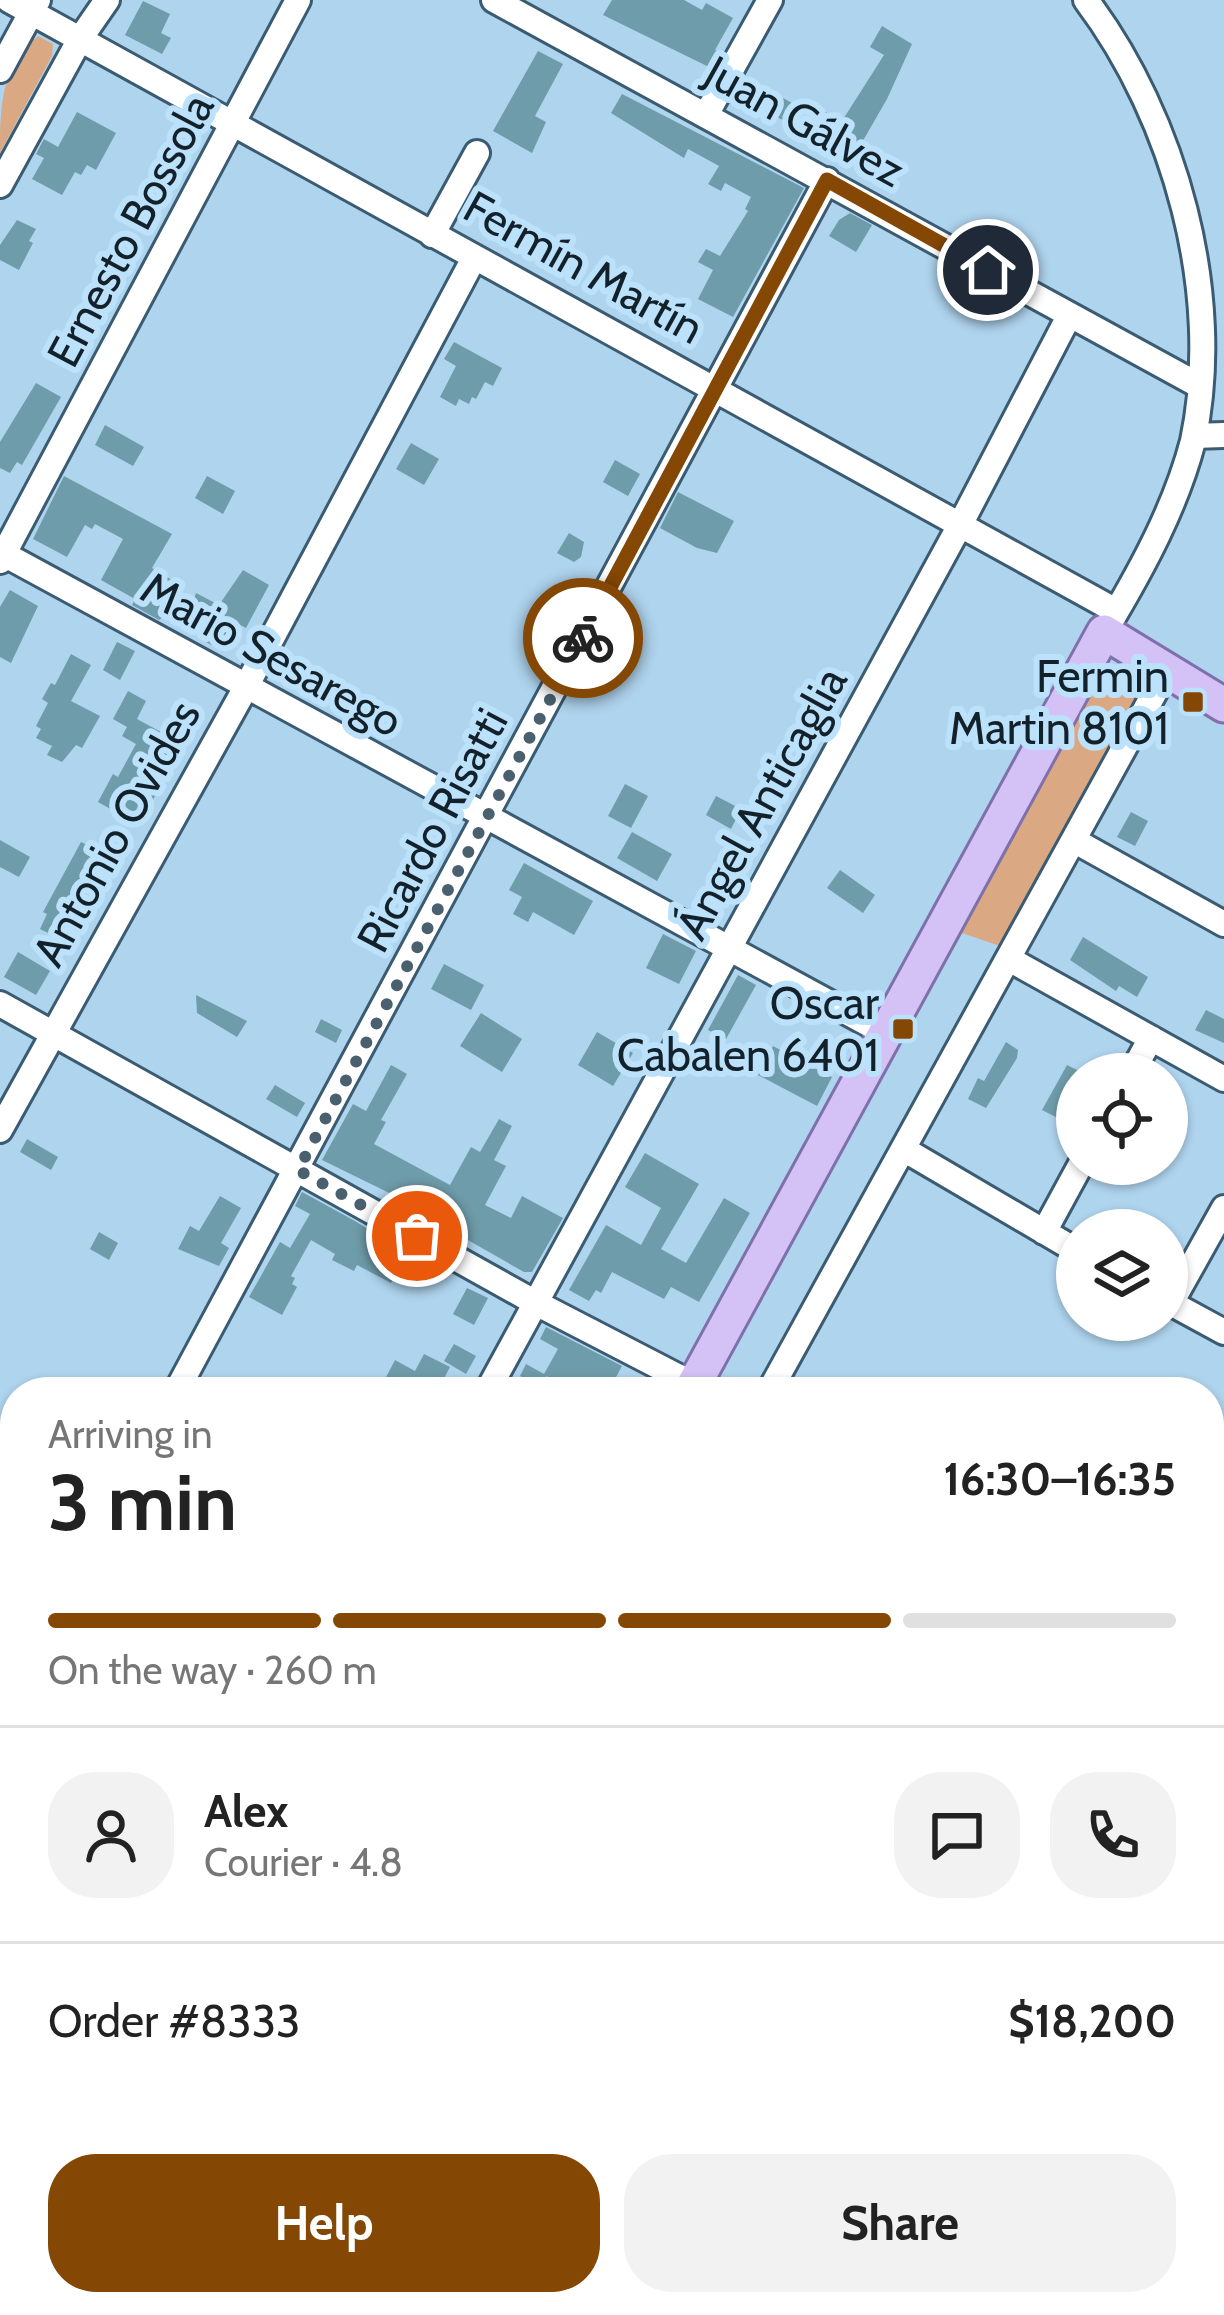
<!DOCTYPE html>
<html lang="en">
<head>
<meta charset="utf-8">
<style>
  body { margin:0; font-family:Cabin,sans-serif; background:#f2f2f2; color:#222; height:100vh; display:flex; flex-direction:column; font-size:45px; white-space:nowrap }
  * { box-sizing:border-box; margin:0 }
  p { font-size:39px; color:#767676 }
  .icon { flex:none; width:66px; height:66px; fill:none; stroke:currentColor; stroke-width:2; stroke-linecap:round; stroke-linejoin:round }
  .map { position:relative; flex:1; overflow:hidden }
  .panel { position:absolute; left:0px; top:1377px; width:1224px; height:939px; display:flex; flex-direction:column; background:#fff; border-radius:48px 48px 0 0; box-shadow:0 3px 9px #0004 }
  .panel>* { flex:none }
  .controls { position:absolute; left:1056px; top:1053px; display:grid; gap:24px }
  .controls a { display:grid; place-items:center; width:132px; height:132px; border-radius:50%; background:#fff; box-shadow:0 3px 9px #0004; font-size:60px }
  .pin { position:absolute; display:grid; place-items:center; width:102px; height:102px; color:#fff; margin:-51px; border:6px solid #fff; border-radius:50%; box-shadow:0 3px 12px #0007 }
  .courier { position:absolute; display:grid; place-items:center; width:120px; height:120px; margin:-60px; border:9px solid #844704; border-radius:50%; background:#fff; color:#222; box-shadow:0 3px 15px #0007 }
  .head em { font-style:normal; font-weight:800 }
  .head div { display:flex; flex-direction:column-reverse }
  .head { display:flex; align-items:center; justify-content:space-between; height:204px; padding:0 48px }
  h1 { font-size:78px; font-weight:800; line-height:90px }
  .bar { display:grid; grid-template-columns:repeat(4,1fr); gap:18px 12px; align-content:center; height:144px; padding:0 48px }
  .bar i { height:15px; border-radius:9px; background:#e0e0e0 }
  .bar .active { background:#844704 }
  .bar p { grid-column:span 4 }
  .line { display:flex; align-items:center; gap:30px; padding:0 48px; border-top:3px solid #e0e0e0 }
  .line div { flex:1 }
  .round { display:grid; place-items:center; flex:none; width:126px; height:126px; border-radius:48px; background:#f2f2f2 }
  .primary-button { display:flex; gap:24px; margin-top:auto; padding:24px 48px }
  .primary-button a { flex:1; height:138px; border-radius:48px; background:#844704; color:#fff; font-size:48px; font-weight:800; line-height:138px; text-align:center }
  .primary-button a+a { background:#f2f2f2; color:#222 }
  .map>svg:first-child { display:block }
</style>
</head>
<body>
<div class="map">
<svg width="1224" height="2315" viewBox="0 0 1224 2315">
  <rect width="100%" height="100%" fill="#afd4ee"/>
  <!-- green -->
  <path fill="#daa983" d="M38,36L53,44L52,56L0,153C0,110 0,65 38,36Z
    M1114,667C1132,667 1144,674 1147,693L1003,947L956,931L1100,670Z"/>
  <!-- building -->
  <path fill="#6f9caa" d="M612,0H684L702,10L706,3L733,18L715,50L721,53L713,69L603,15Z
    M143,1L170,14L161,33L171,38L162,54L125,35Z
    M882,26L912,44L887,99L853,158L845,153L838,157L821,148L831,130L810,119L817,107L842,121L884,55L870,47Z
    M538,51L563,64L535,116L546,122L532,153L493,131Z
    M772,92L792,103L783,120L762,110Z
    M622,94L804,188L733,317L698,299L713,270L698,262L706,249L720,256L748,211L745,209L751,197L725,183L721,191L708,184L719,166L688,149L684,158L611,113Z
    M77,112L116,133L96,170L87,165L81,175L75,172L62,195L32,179L44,158L36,154L44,139L58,147Z
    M850,213L872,225L856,252L829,236L839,220Z
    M17,220L36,229L29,241L33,243L19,270L0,260V245Z
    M454,342L502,368L493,386L485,382L476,399L472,397L469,404L459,399L456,406L440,397L456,366L444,359Z
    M36,383L61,397L22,465L17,462L10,473L0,468V442Z
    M105,425L144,447L133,466L95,445Z
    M411,443L439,459L424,485L396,469Z
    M615,460L640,474L628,496L603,482Z
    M64,476L172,534L152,568L172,580L169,586L194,599L196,593L219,605L243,570L269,585L246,628L236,623L221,650L204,641L206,636L166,615L159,620L132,605L135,599L101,580L123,539L95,524L92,529L85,525L67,557L33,539Z
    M207,476L235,491L223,514L195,498Z
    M678,492L734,521L717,553L697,548L660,528Z
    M569,533L584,542L581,557L574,562L557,553Z
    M10,590L38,606L11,663L0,657V607Z
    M533,618L558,631L549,649L524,635Z
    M117,642L135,651L120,680L103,670Z
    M71,654L91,665L71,701L100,716L82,748L76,745L62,762L47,755L52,746L36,738L41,729L36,726L48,703L42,699L51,683L55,685Z
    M128,691L146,701L137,719L172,738L185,714L197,720L139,825L98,802L113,774L118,777L136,744L122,736L127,727L113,719Z
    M625,784L648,796L631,828L608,816Z
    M716,796L741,809L731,829L706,815Z
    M1131,812L1148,821L1135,846L1117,837Z
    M632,832L672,854L657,881L617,858Z
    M0,840L30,857L19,877L0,867Z
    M81,842L114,858L96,893L88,890L63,940L40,929L47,914L43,912Z
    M524,863L593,901L574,935L533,912L528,922L513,914L522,897L509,890Z
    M840,870L875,895L863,913L827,888Z
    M663,934L696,951L679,984L646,968Z
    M1083,937L1148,977L1137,997L1119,986L1116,991L1070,960Z
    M18,952L50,971L36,995L4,977Z
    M444,964L484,985L471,1010L431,989Z
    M738,975L756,985L726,1039L708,1030Z
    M196,995L247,1021L237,1037L197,1013Z
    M1206,1010L1224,1019V1043L1195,1030Z
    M481,1013L522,1039L502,1072L460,1046Z
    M321,1019L342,1030L336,1043L315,1032Z
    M597,1032L633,1053L613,1086L578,1065Z
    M1006,1042L1018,1050L1017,1058L986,1108L968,1099L978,1078L984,1081Z
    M773,1046L832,1077L817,1106L758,1075Z
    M391,1065L407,1074L381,1120L386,1122L374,1144L450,1185L471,1147L480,1152L499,1119L512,1126L494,1160L506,1166L485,1205L511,1218L522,1196L563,1218L532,1272H524L445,1227L422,1213L424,1210L322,1160L353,1104L366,1111Z
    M1067,1065L1077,1070V1111L1070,1124L1042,1110Z
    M275,1085L305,1103L297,1117L266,1099Z
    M27,1139L58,1157L51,1170L20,1152Z
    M645,1153L699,1184L661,1249L686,1263L724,1198L750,1213L699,1302L671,1287L664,1299L612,1272L601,1293L596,1290L589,1301L569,1290L606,1225L641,1245L661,1208L625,1187Z
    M302,1192L355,1221L374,1233L371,1240L404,1257L391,1283L357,1265L354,1271L332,1260L335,1254L311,1240L291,1276L295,1278L292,1284L297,1287L282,1315L249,1297L280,1242L290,1248L310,1214L295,1206Z
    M220,1196L241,1208L221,1243L229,1248L219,1266L178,1249L190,1226L199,1231Z
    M99,1232L118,1243L109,1260L90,1249Z
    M467,1288L488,1298L474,1325L453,1314Z
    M546,1327L622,1366L608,1392H576L546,1376L540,1387L520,1376L526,1364L544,1374L558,1349L540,1339Z
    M454,1344L476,1356L466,1374L444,1361Z
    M424,1354L450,1367L437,1392L416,1384L409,1392L385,1379L395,1360L415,1371Z
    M1224,1761V1805L1209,1832L1224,1839V1868L1209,1860V1770Z"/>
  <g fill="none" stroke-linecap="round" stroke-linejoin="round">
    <defs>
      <path id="minor" d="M9,0L1116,611
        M494,0L1200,386
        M1086,0C1175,118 1224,294 1193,441C1176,506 1143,567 1109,624
        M0,70L38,0
        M706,115L770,0
        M0,185L80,39L107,0
        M432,235L477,153
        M1194,436L1224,435
        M0,552L885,1033
        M0,561L298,0
        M1075,841L1224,924
        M1009,959L1224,1079
        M0,1004L536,1303L706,1391
        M1131,1074L1151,1038
        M0,1130L246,687L474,258
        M905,1150L1077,1251
        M1044,1232L1081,1164
        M1167,1301L1224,1332
        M1171,1303L1224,1208
        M176,1392L827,180
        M487,1392L960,525L1069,316
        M769,1392L1166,672
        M1209,1506H1224
        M0,1711L15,1684
        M1209,1754L1224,1725
        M1209,1903L1224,1911
        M1209,2025L1224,2035
        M1209,2136L1224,2107
        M0,2161L15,2169
        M1209,2216L1224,2224
        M0,2281L15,2253
        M251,2301L276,2315
        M565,2301L583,2315
        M831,2301L847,2315
        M185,2315L192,2301
        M704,2315L712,2301
        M912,2315L920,2301
        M1114,2315L1122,2301"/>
      <path id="major" d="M690,1392L1104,632L1224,705
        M0,1563L15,1571"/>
    </defs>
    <!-- minor casing -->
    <use href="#minor" stroke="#3a5b71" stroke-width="30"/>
    <!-- major casing -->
    <use href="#major" stroke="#7e70ab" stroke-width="39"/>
    <!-- minor -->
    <use href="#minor" stroke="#fff" stroke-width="24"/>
    <!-- major -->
    <use href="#major" stroke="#d4c2f6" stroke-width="33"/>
  </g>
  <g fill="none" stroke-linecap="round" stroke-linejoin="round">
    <!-- done -->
    <path stroke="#4a606f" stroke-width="12" stroke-dasharray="0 21.6" d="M417,1236L298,1170L583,638"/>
    <!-- route -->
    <path stroke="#844704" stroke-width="15" d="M583,638L827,180L988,270"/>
  </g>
  <!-- markers -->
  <g fill="#844704" stroke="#bce1fb" stroke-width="4.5">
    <rect x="1181" y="690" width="24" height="24" rx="6"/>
    <rect x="891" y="1017" width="24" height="24" rx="6"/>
  </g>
  <g text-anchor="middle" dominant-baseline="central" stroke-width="12" stroke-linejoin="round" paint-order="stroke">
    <!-- street labels -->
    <g font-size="45" fill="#13212b" stroke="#bce1fb">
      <text transform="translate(805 121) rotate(29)">Juan Gálvez</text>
      <text transform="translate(130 230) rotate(-62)">Ernesto Bossola</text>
      <text transform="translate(584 267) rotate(29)">Fermín Martín</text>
      <text transform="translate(272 654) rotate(29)">Mario Sesarego</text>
      <text transform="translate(761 803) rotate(-61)">Ángel Anticaglia</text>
      <text transform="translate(432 830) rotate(-62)">Ricardo Risatti</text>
      <text transform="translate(116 833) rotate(-61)">Antonio Ovides</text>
    </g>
    <!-- poi labels -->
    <g font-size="45" fill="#13212b" stroke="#bce1fb" text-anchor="end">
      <text x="1169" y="676">Fermin<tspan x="1169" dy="52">Martin 8101</tspan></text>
      <text x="879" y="1003">Oscar<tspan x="879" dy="52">Cabalen 6401</tspan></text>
    </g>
  </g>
</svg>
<div class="controls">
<a><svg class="icon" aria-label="locate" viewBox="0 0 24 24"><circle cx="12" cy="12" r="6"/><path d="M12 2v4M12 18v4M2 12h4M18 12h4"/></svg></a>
<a><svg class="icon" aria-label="layers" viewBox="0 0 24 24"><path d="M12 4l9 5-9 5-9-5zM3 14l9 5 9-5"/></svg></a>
</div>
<div class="pin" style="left:417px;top:1236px;background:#ea580c"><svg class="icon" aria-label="bag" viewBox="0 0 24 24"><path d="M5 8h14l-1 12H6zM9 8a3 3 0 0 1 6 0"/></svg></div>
<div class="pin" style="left:988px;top:270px;background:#1f2937"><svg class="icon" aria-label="home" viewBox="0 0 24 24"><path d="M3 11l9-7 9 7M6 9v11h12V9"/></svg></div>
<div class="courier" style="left:583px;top:638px"><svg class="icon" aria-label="bike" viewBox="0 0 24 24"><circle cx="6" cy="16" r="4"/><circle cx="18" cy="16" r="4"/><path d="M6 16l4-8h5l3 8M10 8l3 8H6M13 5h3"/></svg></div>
<section class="panel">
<div class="head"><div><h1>3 min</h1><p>Arriving in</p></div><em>16:30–16:35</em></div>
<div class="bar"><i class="active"></i><i class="active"></i><i class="active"></i><i></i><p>On the way · 260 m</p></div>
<div class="line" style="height:216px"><a class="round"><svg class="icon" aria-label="person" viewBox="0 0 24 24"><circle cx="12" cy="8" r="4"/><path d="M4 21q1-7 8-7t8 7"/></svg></a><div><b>Alex</b><p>Courier · 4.8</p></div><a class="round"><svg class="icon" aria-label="chat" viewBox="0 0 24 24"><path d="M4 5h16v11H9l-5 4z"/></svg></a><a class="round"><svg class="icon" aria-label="phone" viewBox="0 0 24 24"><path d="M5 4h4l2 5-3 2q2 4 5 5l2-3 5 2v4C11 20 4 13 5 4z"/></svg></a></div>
<div class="line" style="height:156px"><div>Order #8333</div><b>$18,200</b></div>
<div class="primary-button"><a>Help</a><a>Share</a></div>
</section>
</div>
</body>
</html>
